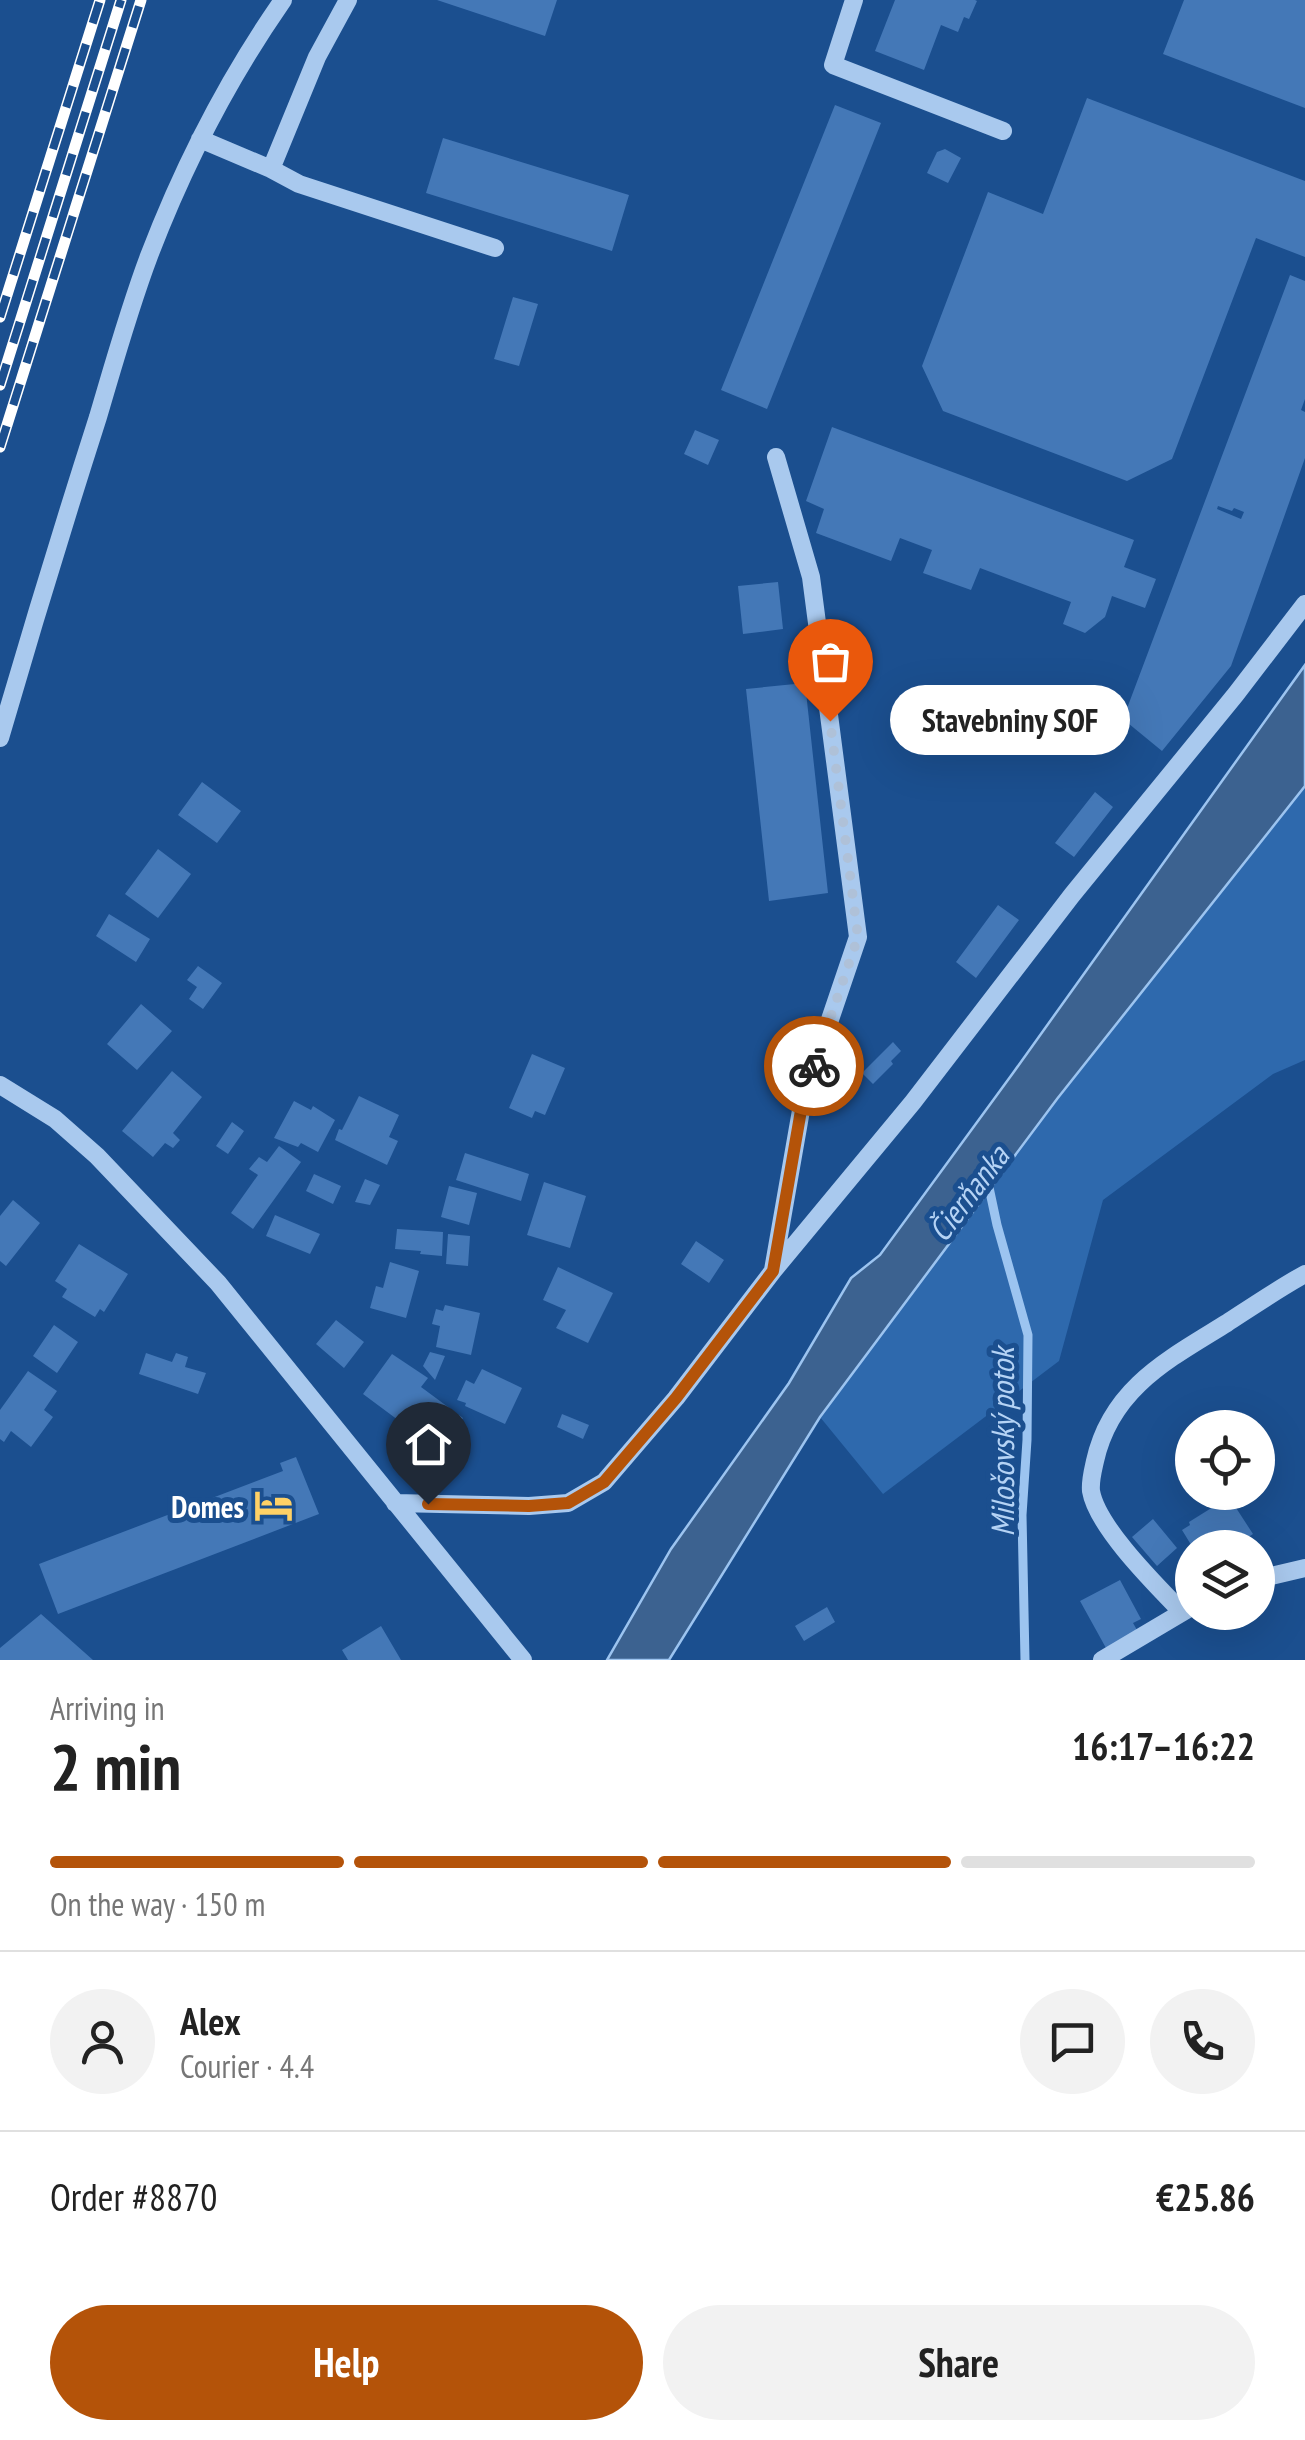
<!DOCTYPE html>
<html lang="en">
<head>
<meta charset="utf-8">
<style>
  body { margin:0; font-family:"PT Sans Narrow",sans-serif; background:#f2f2f2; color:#222; height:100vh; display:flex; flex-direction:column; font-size:38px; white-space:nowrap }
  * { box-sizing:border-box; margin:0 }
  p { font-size:32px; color:#767676 }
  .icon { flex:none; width:55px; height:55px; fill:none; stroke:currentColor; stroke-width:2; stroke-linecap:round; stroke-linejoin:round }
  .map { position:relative; height:1660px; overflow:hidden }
  .sheet { display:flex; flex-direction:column; background:#fff; flex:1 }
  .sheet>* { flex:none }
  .tools { position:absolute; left:1175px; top:1410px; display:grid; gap:20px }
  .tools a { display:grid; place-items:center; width:100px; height:100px; border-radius:50%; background:#fff; box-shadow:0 10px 40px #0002; font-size:50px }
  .pin { position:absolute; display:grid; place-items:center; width:85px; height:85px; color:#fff; margin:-102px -42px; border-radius:50% 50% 50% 0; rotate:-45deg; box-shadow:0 0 10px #0007 }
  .pin .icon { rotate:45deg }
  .courier { position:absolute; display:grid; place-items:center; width:100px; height:100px; margin:-50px; border:8px solid #b45309; border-radius:50%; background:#fff; color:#222; box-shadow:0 2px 12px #0007 }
  .bubble { position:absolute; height:70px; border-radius:35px; background:#fff; box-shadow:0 10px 40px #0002; font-size:32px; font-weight:800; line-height:70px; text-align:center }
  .head em { font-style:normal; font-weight:800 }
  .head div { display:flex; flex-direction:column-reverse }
  .head { display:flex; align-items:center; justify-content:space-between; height:170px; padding:0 50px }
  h1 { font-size:65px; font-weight:800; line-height:75px }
  .bar { display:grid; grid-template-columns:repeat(4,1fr); gap:15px 10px; align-content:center; height:120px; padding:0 50px }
  .bar i { height:12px; border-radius:8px; background:#e0e0e0 }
  .bar .on { background:#b45309 }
  .bar p { grid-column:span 4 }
  .line { display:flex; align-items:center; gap:25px; padding:0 50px; border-top:2px solid #e0e0e0 }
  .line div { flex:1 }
  .round { display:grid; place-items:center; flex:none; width:105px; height:105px; border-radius:52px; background:#f2f2f2 }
  .button { display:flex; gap:20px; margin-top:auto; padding:20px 50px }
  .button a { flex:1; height:115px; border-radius:60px; background:#b45309; color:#fff; font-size:40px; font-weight:800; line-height:115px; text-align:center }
  .button a+a { background:#f2f2f2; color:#222 }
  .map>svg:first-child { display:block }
</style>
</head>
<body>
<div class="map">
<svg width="1305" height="1660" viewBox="0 0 1305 1660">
  <rect width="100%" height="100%" fill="#1b4f8f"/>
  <!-- green -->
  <path fill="#2e69ad" d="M1305,786V1060L1273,1074L1103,1200L1059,1361L883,1494L820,1417L1057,1099Z"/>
  <!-- water -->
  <path fill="#3c6290" stroke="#9cc4f0" stroke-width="2.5" d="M1305,665V786L1057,1099L820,1417L669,1660H607L671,1549L789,1383L851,1278L880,1255L1013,1073Z"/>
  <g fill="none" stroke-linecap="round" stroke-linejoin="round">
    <!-- stream -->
    <path stroke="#9cc4f0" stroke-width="9" d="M987,1178L997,1225L1028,1335L1027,1440L1022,1515L1025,1660"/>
  </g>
  <!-- building -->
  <path fill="#4478b7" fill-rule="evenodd" d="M437,0H557L545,36Z
    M895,0H975L977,1L969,19L964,17L958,32L941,25L924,70L875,51Z
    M1184,0H1305V108L1163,54Z
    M1087,98L1305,181V257L1256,238L1172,459L1127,481L943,411L922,366L988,192L1043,214Z
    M835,105L881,123L767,409L721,390Z
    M443,138L629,195L612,251L426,193Z
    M945,149L961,158L948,183L927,173L937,152Z
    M1290,275L1305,281V399L1301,410L1305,412V458L1231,666L1162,751L1123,719ZM1218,506L1232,511L1234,508L1244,512L1241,519L1217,509Z
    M513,297L538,304L519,366L494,359Z
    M832,427L1134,540L1124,567L1156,579L1145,608L1112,596L1105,617L1085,633L1063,624L1071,602L980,568L971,590L923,573L932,550L900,538L891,561L816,533L824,509L806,501Z
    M695,430L719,440L708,465L684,454Z
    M778,582L783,629L743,634L738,586Z
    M805,683L828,893L769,901L746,689Z
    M202,782L241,811L217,843L178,815Z
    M1095,792L1113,807L1074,857L1055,843Z
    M158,849L191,874L158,918L125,894Z
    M998,905L1019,920L976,978L956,962Z
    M109,914L150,939L136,962L96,936Z
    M198,966L222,983L203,1009L189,999L197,987L187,980Z
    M141,1004L172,1031L137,1070L107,1044Z
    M893,1042L901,1051L891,1061L893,1064L873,1084L862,1073Z
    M532,1054L565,1068L545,1115L535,1111L532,1118L509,1108Z
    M172,1071L202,1097L173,1133L180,1140L173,1148L165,1143L153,1157L122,1131Z
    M359,1096L399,1115L389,1137L398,1141L387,1165L335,1140L339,1129L342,1130Z
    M294,1101L311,1110L313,1106L335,1120L318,1152L301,1143L298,1147L274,1138Z
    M232,1122L244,1131L228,1154L216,1146Z
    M279,1146L301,1162L253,1229L231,1213L258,1175L249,1169L259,1157L267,1162Z
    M465,1153L529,1174L521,1201L456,1180Z
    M314,1174L341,1186L333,1204L306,1191Z
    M365,1179L380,1185L370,1205L355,1202Z
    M544,1182L586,1196L570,1248L527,1235Z
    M449,1186L477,1193L469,1225L441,1217Z
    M13,1200L40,1223L6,1266L0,1261V1216Z
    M275,1215L320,1234L310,1254L266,1236Z
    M397,1229L443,1232L442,1256L420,1254L421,1251L395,1249Z
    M448,1234L470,1236L468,1266L446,1264Z
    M696,1241L724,1260L709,1283L681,1264Z
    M79,1244L128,1274L104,1312L100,1309L95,1317L62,1297L67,1289L55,1281Z
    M390,1262L419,1271L406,1318L370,1308L376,1286L383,1288Z
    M558,1267L613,1293L588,1343L556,1328L566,1310L543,1300Z
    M445,1305L480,1313L471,1355L436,1347L440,1326L432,1324L436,1309L443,1311Z
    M336,1320L364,1342L344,1368L316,1344Z
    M54,1325L78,1342L57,1373L33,1356Z
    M430,1352L445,1356L435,1380L423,1366Z
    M146,1353L172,1362L176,1353L188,1357L185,1367L206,1373L198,1394L139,1374Z
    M392,1354L428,1378L421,1387L463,1418L451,1436L425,1417L419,1426L402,1414L398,1420L363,1394Z
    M482,1369L522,1388L505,1424L465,1406L466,1403L457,1400L466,1380L474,1384Z
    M28,1371L57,1391L44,1410L53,1417L31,1447L11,1431L4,1442L0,1439V1410Z
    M562,1414L589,1425L583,1439L557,1427Z
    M296,1457L319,1514L58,1614L39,1564L283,1471L280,1463Z
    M1229,1497L1253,1534L1232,1548H1193L1182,1530L1190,1525L1189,1522Z
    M1153,1519L1177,1548L1157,1566L1132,1537Z
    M1120,1580L1141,1619L1133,1623L1137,1630L1106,1648L1080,1601Z
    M827,1607L835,1622L804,1641L795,1626Z
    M41,1614L93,1660H0V1648Z
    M381,1626L401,1660H348L342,1650Z"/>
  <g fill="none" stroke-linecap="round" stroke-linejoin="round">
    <!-- minor -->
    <path stroke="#a9c9ee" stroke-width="18" d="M854,0L833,65L1003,131
      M200,139L271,169L299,184L495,248
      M271,169L317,57L348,0
      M0,738C31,631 64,523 98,417C114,363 129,309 149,256C183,167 228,79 283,0
      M0,1085L55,1119L97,1156L218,1283L523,1660
      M773,1270L803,1099L858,937L811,577L776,457
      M395,1503L529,1506L568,1503L604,1482L676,1398L773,1271L913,1102L1072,895L1236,694L1305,604
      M1258,1579L1305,1568
      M1182,1612C1156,1585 1097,1527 1091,1491C1090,1481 1093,1470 1095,1461C1111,1388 1169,1359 1227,1323C1253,1306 1278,1289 1305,1274
      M1102,1660L1188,1609"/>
    <defs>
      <path id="rail" d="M0,317L100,0
        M0,385L121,0
        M0,447L141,0"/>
    </defs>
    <!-- rail casing -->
    <use href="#rail" stroke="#fff" stroke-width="11"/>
    <!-- rail -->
    <use href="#rail" stroke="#1b4f8f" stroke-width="8" stroke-dasharray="22" stroke-linecap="butt"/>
  </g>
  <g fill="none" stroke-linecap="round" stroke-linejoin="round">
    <!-- done -->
    <path stroke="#afc1d8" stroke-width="10" stroke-dasharray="0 18" d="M814,1066L858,937L830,721"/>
    <!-- route -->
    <path stroke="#b45309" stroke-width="12" d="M428,1504L529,1506L568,1503L604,1482L676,1398L773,1271L803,1099L814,1066"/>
  </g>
  <!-- icons -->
  <defs>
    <symbol id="hotel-bare" viewBox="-9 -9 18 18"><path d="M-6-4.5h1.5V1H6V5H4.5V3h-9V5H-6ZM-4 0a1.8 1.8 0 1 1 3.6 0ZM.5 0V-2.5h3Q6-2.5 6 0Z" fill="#ffd166" stroke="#1b4f8f" stroke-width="2.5" paint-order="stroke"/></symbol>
  </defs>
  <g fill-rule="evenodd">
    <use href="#hotel-bare" x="246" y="1478" width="55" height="55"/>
  </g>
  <g text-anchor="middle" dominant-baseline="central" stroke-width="10" stroke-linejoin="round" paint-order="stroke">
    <!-- poi labels -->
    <g font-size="30" font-weight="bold" fill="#fff" stroke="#1b4f8f" text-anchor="end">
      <text x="244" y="1506">Domes</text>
    </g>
    <!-- water labels -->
    <g font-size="32" font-style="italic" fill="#b5d3f5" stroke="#1b4f8f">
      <text transform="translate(968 1193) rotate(-53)">Čierňanka</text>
      <text transform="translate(1002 1442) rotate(-90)">Milošovský potok</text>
    </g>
  </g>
</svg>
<div class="tools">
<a><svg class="icon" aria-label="locate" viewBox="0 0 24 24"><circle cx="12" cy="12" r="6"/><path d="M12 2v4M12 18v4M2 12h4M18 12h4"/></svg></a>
<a><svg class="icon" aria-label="layers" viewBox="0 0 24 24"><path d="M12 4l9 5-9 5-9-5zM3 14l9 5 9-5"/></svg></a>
</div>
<div class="pin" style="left:830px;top:721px;background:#ea580c"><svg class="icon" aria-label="bag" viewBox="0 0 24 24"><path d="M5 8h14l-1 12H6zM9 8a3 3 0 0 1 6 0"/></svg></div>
<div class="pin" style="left:428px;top:1504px;background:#1f2937"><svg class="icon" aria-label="home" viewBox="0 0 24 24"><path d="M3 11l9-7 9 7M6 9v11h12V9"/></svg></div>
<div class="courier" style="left:814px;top:1066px"><svg class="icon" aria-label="bike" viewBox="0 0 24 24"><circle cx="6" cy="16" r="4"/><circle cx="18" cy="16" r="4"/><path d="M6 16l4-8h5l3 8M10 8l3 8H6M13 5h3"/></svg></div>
<div class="bubble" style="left:890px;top:685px;width:240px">Stavebniny SOF</div>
</div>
<section class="sheet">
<div class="head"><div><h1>2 min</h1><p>Arriving in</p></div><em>16:17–16:22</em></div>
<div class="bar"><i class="on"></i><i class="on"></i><i class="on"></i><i></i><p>On the way · 150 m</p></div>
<div class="line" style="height:180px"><a class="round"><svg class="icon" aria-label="person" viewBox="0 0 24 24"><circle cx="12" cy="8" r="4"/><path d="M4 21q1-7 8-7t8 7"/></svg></a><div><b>Alex</b><p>Courier · 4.4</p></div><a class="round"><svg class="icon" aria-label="chat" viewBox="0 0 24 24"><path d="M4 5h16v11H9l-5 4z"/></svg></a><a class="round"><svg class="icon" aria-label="phone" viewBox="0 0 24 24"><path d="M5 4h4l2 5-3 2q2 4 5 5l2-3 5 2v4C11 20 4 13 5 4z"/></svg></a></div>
<div class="line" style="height:130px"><div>Order #8870</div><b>€25.86</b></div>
<div class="button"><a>Help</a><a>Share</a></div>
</section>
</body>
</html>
